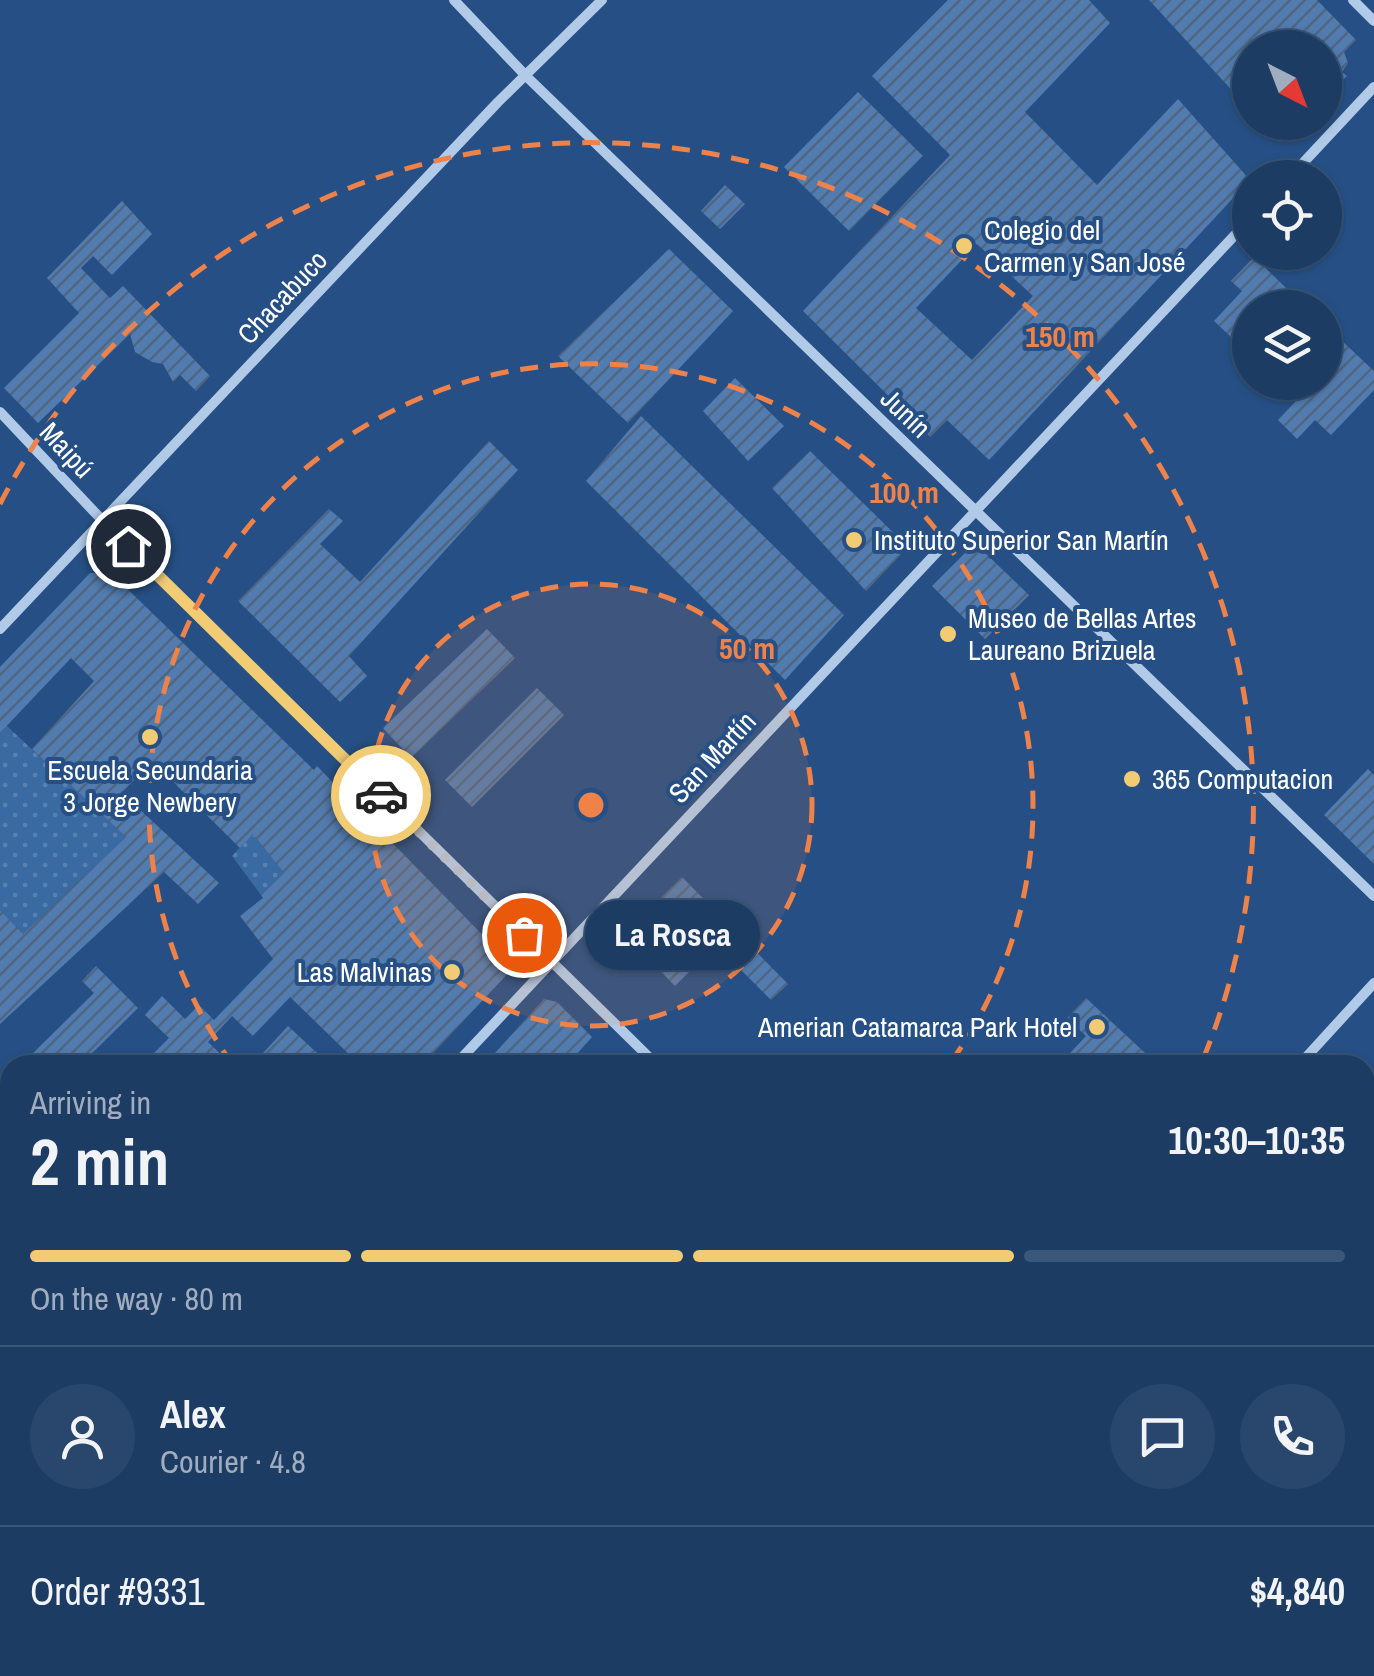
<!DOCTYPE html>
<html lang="en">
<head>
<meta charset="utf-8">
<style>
  body { margin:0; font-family:"Archivo Narrow",sans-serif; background:#29476d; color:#f1f3f6; height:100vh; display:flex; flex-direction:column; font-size:38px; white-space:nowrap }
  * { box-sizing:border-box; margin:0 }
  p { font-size:32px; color:#a0adbf }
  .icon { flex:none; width:55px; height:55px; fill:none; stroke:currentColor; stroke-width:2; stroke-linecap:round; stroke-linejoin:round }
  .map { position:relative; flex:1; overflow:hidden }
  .drawer { position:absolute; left:0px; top:1055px; width:1375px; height:622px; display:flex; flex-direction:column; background:#1c3c64; border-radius:30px 30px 0 0; box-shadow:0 2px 8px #0004,0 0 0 2px #3a5678 }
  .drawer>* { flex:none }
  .needle { width:65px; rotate:138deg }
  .buttons { position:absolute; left:1232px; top:30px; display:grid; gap:20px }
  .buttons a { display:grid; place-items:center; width:110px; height:110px; border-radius:50%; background:#1c3c64; box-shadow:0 2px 8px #0004,0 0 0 2px #3a5678; font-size:50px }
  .pin { position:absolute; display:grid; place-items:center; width:85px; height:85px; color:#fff; margin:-42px; border:5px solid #fff; border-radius:50%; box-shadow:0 2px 10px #0007 }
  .courier { position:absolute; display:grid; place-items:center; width:100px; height:100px; margin:-50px; border:8px solid #f1cc74; border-radius:50%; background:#fff; color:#222; box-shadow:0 2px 12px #0007 }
  .bubble { position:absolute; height:70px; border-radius:35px; background:#1c3c64; box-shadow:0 2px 8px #0004,0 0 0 2px #3a5678; font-size:32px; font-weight:700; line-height:70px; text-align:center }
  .overview em { font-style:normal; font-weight:700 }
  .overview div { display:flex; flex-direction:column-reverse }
  .overview { display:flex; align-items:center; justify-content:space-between; height:170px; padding:0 30px }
  h1 { font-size:65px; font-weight:700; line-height:75px }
  .bar { display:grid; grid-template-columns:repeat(4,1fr); gap:15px 10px; align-content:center; height:120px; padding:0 30px }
  .bar i { height:12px; border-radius:8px; background:#3a5678 }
  .bar .active { background:#f1cc74 }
  .bar p { grid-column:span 4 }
  .line { display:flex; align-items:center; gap:25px; padding:0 30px; border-top:2px solid #3a5678 }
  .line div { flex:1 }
  .round { display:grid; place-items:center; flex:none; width:105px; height:105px; border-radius:52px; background:#29476d }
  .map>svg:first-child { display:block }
</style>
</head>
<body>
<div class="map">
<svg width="1374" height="1676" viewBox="0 0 1374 1676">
  <defs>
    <pattern id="grass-dots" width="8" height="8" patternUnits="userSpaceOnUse" patternTransform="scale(2.5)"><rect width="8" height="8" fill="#3a6aa2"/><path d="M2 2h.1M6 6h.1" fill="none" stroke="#5880b0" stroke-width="1.8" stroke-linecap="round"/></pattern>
    <pattern id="building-hatch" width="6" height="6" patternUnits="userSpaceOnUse" patternTransform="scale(2.5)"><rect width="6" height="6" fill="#527caf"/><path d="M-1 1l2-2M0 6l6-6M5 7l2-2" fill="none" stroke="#4f6682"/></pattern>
  </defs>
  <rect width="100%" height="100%" fill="#265085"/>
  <!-- grass -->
  <path fill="url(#grass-dots)" d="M7,726L126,837L23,934L0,910V733Z
    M253,834L284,873L261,895L232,856Z"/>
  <!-- park -->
  <path fill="#3a6aa2" d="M10,1640V1668H227L229,1676H0V1650Z"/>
  <!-- building -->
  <path fill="url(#building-hatch)" fill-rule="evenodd" d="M948,0H1089L1110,23L1025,112L1097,185L1178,99L1250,180L989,460L947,420L930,437L803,311L950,155L872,76ZM977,244L1033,296L972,360L916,308Z
    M1149,0H1317L1356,40L1344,52L1348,63L1342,72L1347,76L1325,97V48H1250V110Z
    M858,92L923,156L849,231L784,167Z
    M1262,122H1299L1280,142Z
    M725,185L745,204L720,229L701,211Z
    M122,201L152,234L112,275L93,256L81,268L110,298L123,286L210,376L196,391L180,375L173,382L163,364L152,362L135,352L130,334L38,423L4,388L79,313L47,278Z
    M669,249L733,311L628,423L558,356Z
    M1254,257L1307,308H1250V355L1214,321L1242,291L1231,281Z
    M1325,325L1374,371V390L1331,435L1315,420L1297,439L1278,420L1314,382H1325Z
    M735,378L784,426L748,461L703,411Z
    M641,416L844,615L785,680L586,481Z
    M489,441L518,470L349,656L367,676L340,702L238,601L329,509L343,521L320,544L360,582Z
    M810,451L908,547L866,591L772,488Z
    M975,543L1029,595L985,639L932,586Z
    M90,573H111L314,770L317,766L514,967L422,1065H354L357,1062L290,997L253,1036L232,1016L208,1042L228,1061L224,1065H142L169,1038L145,1015L162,996L185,1019L199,1005L214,1020L273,959L240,916L263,898L261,895L284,873L253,834L240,848L152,761L122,793L219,883L198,904L164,872L0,1024V910L23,934L126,837L32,749L94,681L71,658L0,733V667Z
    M487,629L515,658L411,758L383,728Z
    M537,688L564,715L472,807L445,780Z
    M1368,769L1374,775V864L1324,815Z
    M682,877L788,984L771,1000L716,945L675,986L624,934ZM686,910L705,930L675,959L656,938Z
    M96,966L138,1008L80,1065H21L94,993L82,981Z
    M1086,998L1158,1065H1059L1086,1036L1067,1018Z
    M544,999L557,1002L592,1037L567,1065H484Z
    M288,1026L330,1065H252Z
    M10,1087V1124L0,1134V1098Z
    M10,1141V1230L0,1240V1151Z
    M1365,1320L1374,1328V1388L1365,1380Z
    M0,1337L10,1348V1509L0,1520Z
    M1374,1390V1456L1365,1465V1400Z
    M1365,1494L1374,1503V1676H1322L1312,1668H1365Z
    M358,1668H517L509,1676H365Z
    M537,1668H717L709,1676H545Z
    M777,1668H941L946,1672L950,1668H1240L1243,1670L1238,1676H1208L1204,1673L1201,1676H778L773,1672Z"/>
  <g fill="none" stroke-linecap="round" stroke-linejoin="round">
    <!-- path -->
    <path stroke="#b0cae8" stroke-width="5" stroke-dasharray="5 8" stroke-linecap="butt" d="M370,1668L378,1676
      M344,1675L352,1668"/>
    <!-- pedestrian -->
    <path stroke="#b0cae8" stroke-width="9" d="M117,1668L118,1676
      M290,1668L298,1676"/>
    <!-- minor -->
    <path stroke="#b0cae8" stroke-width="10" d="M454,0L526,76L1374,896
      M1353,0L1374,21
      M1289,178L1374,87
      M0,412L102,520L657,1065
      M0,629L498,102L602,0
      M455,1065L1250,219
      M1299,1065L1374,983
      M0,1298L10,1309
      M0,1598L10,1587
      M1280,1668L1289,1676
      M740,1676L748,1668"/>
  </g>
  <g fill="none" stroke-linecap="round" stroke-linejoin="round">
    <!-- done -->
    <path stroke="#b3c2d4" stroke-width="10" stroke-dasharray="0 18" d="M381,795L524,935"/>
    <!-- route -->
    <path stroke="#f1cc74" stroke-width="12" d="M128,546L381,795"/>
  </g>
  <!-- distance rings -->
  <circle cx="591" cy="805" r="221" fill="#ee8249" fill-opacity=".12"/>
  <g fill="none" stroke="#ee8249" stroke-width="5" stroke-dasharray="18 12">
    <circle cx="591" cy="805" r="221"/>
    <path d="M233 1065A442 442 0 1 1 949 1065"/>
    <path d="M0 504A663 663 0 0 1 1201 1064"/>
  </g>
  <!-- markers -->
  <g fill="#f1cc74" stroke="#265085" stroke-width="4">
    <circle cx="964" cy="246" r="10"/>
    <circle cx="854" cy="540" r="10"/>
    <circle cx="948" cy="634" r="10"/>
    <circle cx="150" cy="737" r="10"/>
    <circle cx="1132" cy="779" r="10"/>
    <circle cx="452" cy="972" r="10"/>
    <circle cx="1097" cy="1027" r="10"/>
  </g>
  <g text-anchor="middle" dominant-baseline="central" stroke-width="8" stroke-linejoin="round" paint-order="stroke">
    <!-- poi labels -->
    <g font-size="28" fill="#fff" stroke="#265085" text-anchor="start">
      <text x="984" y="230">Colegio del<tspan x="984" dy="32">Carmen y San José</tspan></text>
      <text x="874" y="540">Instituto Superior San Martín</text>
      <text x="968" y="618">Museo de Bellas Artes<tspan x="968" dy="32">Laureano Brizuela</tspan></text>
      <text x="150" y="770" text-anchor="middle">Escuela Secundaria<tspan x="150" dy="32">3 Jorge Newbery</tspan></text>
      <text x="1152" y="779">365 Computacion</text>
      <text x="432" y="972" text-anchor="end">Las Malvinas</text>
      <text x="1077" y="1027" text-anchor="end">Amerian Catamarca Park Hotel</text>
    </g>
    <!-- street labels -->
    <g font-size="28" fill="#fff" stroke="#265085">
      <text transform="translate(282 297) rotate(-47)">Chacabuco</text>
      <text transform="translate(906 413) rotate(44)">Junín</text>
      <text transform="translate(67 450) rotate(47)">Maipú</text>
      <text transform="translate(712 757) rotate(-47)">San Martín</text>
    </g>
  </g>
  <circle cx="591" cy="805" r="15" fill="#ee8249" stroke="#265085" stroke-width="5"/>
  <g font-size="30" text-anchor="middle" font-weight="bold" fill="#ee8249" stroke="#265085" stroke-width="8" stroke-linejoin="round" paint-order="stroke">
    <text x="1060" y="347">150 m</text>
    <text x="904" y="503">100 m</text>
    <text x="747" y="659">50 m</text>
  </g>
</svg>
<div class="buttons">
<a><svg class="needle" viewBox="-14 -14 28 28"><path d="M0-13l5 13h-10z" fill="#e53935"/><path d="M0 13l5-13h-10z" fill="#a0adbf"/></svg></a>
<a><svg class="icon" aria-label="locate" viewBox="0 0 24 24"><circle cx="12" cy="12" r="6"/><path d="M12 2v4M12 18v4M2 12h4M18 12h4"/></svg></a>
<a><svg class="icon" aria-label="layers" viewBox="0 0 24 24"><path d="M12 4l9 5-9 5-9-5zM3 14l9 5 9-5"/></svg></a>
</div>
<div class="pin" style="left:524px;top:935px;background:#ea580c"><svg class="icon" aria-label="bag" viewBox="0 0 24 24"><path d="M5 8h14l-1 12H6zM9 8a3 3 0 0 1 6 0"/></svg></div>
<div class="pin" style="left:128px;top:546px;background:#1f2937"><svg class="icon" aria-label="home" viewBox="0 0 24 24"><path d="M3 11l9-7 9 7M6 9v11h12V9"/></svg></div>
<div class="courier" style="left:381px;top:795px"><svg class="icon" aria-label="car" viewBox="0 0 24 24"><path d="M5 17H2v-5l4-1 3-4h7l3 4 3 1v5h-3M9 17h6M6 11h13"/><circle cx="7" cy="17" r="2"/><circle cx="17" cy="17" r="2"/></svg></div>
<div class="bubble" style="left:585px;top:900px;width:175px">La Rosca</div>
<section class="drawer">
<div class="overview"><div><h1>2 min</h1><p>Arriving in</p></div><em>10:30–10:35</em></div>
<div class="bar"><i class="active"></i><i class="active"></i><i class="active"></i><i></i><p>On the way · 80 m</p></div>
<div class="line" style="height:180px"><a class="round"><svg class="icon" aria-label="person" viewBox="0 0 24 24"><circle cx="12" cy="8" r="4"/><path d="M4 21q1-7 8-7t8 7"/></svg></a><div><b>Alex</b><p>Courier · 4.8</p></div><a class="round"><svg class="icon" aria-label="chat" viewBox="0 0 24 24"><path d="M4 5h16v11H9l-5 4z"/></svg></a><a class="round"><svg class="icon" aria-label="phone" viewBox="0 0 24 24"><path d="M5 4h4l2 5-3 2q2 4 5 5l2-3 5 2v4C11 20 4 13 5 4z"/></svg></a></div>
<div class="line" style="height:130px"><div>Order #9331</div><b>$4,840</b></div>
</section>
</div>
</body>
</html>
